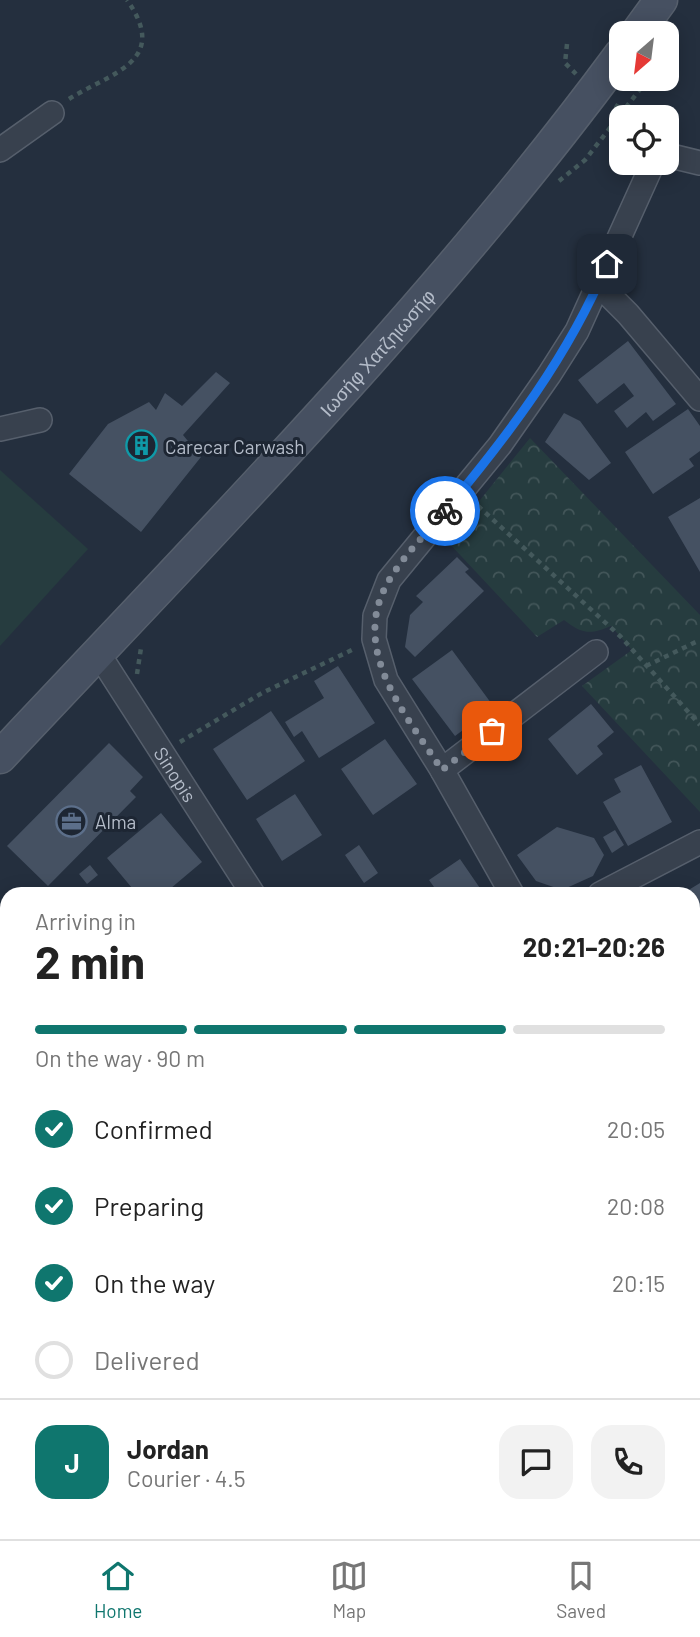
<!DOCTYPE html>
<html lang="en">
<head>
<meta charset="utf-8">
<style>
  body { margin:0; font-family:Barlow,sans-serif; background:#f2f2f2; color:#222; height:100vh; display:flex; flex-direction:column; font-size:26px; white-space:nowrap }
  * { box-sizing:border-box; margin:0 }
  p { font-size:23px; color:#767676 }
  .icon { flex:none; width:38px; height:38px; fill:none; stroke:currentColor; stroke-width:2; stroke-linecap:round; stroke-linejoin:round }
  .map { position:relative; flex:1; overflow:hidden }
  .drawer { position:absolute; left:0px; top:887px; width:700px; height:653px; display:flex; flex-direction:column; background:#fff; border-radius:21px 21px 0 0; box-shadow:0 4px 18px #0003 }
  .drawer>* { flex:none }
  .needle { width:46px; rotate:208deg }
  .controls { position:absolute; left:609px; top:21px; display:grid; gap:14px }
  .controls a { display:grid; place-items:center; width:70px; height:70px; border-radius:14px; background:#fff; box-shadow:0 4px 18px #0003; font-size:35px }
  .pin { position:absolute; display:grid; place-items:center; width:60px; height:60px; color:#fff; margin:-30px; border-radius:14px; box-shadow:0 4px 10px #0006 }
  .courier { position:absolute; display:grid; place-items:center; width:70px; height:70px; margin:-35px; border:5px solid #1a73e8; border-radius:50%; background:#fff; color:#222; box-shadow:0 2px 9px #0007 }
  .head em { font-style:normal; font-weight:700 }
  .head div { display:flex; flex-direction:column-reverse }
  .head { display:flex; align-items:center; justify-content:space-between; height:119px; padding:0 35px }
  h1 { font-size:46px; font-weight:700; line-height:52px }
  .bar { display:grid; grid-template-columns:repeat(4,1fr); gap:10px 7px; align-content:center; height:84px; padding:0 35px }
  .bar i { height:9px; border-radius:5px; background:#e0e0e0 }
  .bar .on { background:#0f766e }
  .bar p { grid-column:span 4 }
  .line { display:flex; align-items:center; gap:18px; padding:0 35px; border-top:2px solid #e0e0e0 }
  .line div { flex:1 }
  .round { display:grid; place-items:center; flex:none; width:74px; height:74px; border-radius:21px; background:#f2f2f2 }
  ol { padding:0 35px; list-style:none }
  li { display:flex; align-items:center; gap:21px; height:77px }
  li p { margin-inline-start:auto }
  li .icon { padding:7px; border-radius:50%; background:#0f766e; color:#fff; stroke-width:4 }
  li:last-child { color:#767676 }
  li i { width:38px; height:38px; border:4px solid #e0e0e0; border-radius:50% }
  .tabs { display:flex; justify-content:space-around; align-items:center; height:98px; border-top:2px solid #e0e0e0; background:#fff; font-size:19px; color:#767676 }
  .tabs a { display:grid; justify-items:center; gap:4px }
  .tabs .on { color:#0f766e }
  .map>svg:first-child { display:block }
</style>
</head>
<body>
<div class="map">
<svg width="700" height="1539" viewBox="0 0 700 1539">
  <defs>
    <pattern id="forest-crowns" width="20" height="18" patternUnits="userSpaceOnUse" patternTransform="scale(1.75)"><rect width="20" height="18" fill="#263c3f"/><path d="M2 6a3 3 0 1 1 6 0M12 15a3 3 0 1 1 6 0" fill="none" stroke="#435659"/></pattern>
  </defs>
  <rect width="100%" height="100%" fill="#242f3e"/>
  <!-- green -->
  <path fill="#263c3f" d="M0,470L88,549L0,646Z"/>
  <!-- forest -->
  <path fill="url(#forest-crowns)" d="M530,438L700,615V812L582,686L632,650L611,626C590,635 582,634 564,620L537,637L447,541Z"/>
  <!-- building -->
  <path fill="#455162" d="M628,341L676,404L653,421L646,412L627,428L614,411L634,396L624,383L597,404L578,380Z
    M216,372L230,383L183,435L201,457L141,532L69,474L108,424L149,402L156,410L165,393L182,406Z
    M688,409L700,426V451L689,459L694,466L653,494L625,452Z
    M564,413L580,421L611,463L589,480L545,442Z
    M700,498V572L668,517Z
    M457,557L469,569L465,572L484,591L415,657L405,647L410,615L423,602L416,596Z
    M452,650L494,707L455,736L412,679Z
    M338,666L375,723L319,758L302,731L294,737L285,722L324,698L314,681Z
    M591,704L614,732L597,746L603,754L577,775L548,739Z
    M271,711L305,761L247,800L213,749Z
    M385,739L417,784L373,815L341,769Z
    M109,743L143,777L130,791L136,797L48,886L7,846Z
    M641,765L672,822L628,846L603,802L621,792L614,779Z
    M295,794L322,835L282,861L256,819Z
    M161,813L202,862L164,894H137L107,858Z
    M557,827L594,838L604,855L593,876L562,890L536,881L517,855Z
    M615,830L624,845L612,853L603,837Z
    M359,845L378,873L364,883L345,855Z
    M460,859L484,894H439L429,880Z
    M90,865L98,875L87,884L79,874Z
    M700,883V941L693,929V894H682Z
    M0,975L7,982V996L0,1003Z
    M7,1044V1072L0,1064V1051Z
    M700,1180V1230L693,1234V1183Z
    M0,1232L7,1241V1259L0,1265Z
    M700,1349V1396L693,1400V1352Z
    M42,1533H73L66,1539H48Z
    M119,1533H148L140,1539H123Z
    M294,1533H327L320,1539H299Z
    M338,1533H357L362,1539H330Z"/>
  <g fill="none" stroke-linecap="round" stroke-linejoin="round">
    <defs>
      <g id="minor">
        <path d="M0,150L52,113"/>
        <path d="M667,155L700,163"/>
        <path d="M599,285L628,314L700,399"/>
        <path d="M0,429L40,420"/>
        <path id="s1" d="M98,653L253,894"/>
        <path d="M442,770L596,652"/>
        <path d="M512,894L442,770L386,680L374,639L375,616L389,580L500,445L549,375L577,331L653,163"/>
        <path d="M600,894L700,842"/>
        <path d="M0,923L7,927"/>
        <path d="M693,996L700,1007"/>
        <path d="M693,1138L700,1134"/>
        <path d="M0,1158L7,1152"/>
        <path d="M0,1181L7,1191"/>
        <path d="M693,1428L700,1426"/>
        <path d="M256,1533L258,1539"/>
        <path d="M628,1533L631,1539"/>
        <path d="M190,1539L200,1533"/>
      </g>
      <g id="secondary">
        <path d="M637,33L661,0"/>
        <path id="s2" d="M0,757C214,529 435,306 621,54"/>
      </g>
    </defs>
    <!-- minor casing -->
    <use href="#minor" stroke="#565f6c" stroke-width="26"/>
    <!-- secondary casing -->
    <use href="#secondary" stroke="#565f6c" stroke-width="35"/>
    <!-- path -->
    <path stroke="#44595c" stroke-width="4.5" stroke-dasharray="5 5" stroke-linecap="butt" d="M567,44L565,63L576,74
      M69,99C110,73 171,62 127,0
      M615,105L635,117
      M559,181L585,160L648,79
      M478,506L620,636L700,725
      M646,666L700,640
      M137,674L141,648
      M180,742L262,693L354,649
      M439,1533L442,1539"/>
    <!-- minor -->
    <use href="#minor" stroke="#38414e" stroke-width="23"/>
    <!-- secondary -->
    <use href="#secondary" stroke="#465061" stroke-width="32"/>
  </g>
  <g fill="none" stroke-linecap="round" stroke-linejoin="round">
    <!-- done -->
    <path stroke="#828b98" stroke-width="7" stroke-dasharray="0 12.6" d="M445,511C426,534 403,556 388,582C349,650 406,715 442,770L492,731"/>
    <!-- route -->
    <path stroke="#1a73e8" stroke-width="9" d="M445,511C509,434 568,357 607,264"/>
  </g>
  <!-- icons -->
  <defs>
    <symbol id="building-ring" viewBox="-11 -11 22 22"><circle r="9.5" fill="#1d2633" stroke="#0f9aa8" stroke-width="1.5"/><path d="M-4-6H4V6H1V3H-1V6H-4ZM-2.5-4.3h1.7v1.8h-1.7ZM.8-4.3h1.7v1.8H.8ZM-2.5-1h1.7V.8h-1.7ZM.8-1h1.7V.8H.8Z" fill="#0f9aa8"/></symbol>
    <symbol id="office-ring" viewBox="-11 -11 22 22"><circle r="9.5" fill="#1d2633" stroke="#5c6f8a" stroke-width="1.5"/><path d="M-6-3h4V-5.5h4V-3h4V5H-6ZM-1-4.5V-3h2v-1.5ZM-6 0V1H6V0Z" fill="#5c6f8a"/></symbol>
  </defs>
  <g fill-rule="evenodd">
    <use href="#building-ring" x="124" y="428" width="35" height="35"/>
    <use href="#office-ring" x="54" y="804" width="35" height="35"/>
  </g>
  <g text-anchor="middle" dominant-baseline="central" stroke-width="6" stroke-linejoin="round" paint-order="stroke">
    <!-- street labels -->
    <g font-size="19" fill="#b4bcc9" stroke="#1d2633">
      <text stroke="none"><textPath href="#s2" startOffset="553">Ιωσήφ Χατζηιωσήφ</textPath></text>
      <text stroke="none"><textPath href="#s1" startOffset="144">Sinopis</textPath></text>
    </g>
    <!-- poi labels -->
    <g font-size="19" fill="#b4bcc9" stroke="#1d2633" text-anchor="start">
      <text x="165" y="446">Carecar Carwash</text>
      <text x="95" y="821">Alma</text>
    </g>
  </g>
</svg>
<div class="controls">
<a><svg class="needle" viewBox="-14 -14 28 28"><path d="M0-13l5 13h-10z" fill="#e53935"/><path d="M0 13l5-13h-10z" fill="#767676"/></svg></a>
<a><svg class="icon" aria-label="locate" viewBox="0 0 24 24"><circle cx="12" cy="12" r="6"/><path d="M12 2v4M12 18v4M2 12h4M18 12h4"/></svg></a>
</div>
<div class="pin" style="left:492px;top:731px;background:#ea580c"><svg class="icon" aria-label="bag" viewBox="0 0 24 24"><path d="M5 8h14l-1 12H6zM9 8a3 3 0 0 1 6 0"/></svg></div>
<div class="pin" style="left:607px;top:264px;background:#1f2937"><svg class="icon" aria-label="home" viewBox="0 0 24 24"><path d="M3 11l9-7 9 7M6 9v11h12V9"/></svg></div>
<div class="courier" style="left:445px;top:511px"><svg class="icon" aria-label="bike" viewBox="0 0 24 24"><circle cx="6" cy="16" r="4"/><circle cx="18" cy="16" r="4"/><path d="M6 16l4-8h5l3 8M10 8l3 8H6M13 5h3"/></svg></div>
<section class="drawer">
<div class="head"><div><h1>2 min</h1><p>Arriving in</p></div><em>20:21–20:26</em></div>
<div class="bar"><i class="on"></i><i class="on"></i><i class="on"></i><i></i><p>On the way · 90 m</p></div>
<ol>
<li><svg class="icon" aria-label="check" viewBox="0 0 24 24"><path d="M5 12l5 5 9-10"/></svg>Confirmed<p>20:05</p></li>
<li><svg class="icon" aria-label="check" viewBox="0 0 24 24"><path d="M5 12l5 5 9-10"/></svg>Preparing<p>20:08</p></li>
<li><svg class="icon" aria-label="check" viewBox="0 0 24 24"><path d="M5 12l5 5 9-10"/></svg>On the way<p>20:15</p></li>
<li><i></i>Delivered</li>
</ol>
<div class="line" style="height:126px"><b class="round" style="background:#0f766e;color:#fff">J</b><div><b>Jordan</b><p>Courier · 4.5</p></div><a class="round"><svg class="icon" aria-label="chat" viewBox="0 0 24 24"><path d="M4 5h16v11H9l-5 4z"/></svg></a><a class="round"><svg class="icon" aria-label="phone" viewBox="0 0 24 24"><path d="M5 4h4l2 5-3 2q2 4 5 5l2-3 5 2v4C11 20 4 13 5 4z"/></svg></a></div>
</section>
</div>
<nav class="tabs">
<a class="on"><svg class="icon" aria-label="home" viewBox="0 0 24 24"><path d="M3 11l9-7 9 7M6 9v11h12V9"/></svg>Home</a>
<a><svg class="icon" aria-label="map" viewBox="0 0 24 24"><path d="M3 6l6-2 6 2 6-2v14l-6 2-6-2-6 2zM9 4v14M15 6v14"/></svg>Map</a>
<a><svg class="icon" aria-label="saved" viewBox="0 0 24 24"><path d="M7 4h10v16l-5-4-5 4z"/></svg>Saved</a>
</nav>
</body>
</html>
